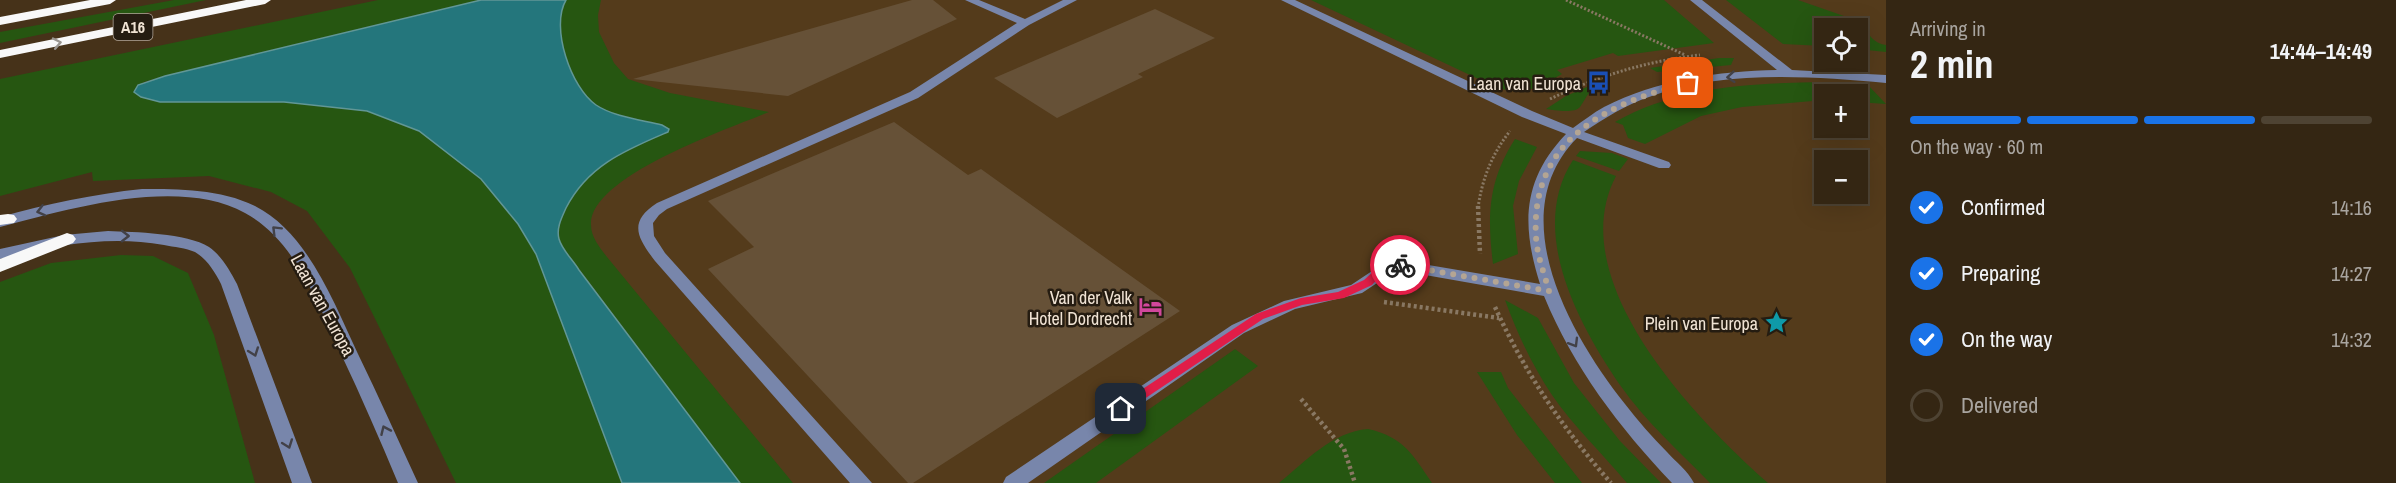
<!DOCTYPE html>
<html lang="en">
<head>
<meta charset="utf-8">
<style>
  body { margin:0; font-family:"Archivo Narrow",sans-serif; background:#3c2e1c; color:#f1f3f6; height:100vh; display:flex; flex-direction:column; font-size:22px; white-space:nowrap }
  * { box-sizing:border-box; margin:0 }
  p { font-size:20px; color:#a9a5a0 }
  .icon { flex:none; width:33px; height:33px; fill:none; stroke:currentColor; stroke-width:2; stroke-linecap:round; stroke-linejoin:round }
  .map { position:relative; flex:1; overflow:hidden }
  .details { display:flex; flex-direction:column; background:#342613; width:510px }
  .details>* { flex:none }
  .controls { position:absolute; left:1814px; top:18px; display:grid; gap:12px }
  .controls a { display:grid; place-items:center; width:54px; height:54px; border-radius:0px; background:#342613; box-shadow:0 6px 24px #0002,0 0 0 2px #4e4333; font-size:30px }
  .pin { position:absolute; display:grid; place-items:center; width:51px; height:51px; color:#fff; margin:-26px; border-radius:12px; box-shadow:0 3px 9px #0006 }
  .courier { position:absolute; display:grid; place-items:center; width:60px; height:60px; margin:-30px; border:4px solid #e11d48; border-radius:50%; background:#fff; color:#222; box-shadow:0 2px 8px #0007 }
  .headline em { font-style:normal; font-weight:800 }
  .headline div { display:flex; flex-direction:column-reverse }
  .headline { display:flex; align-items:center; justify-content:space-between; height:102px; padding:0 24px }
  h1 { font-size:39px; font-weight:800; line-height:45px }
  .bar { display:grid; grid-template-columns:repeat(4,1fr); gap:9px 6px; align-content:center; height:72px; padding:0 24px }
  .bar i { height:8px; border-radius:4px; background:#4e4333 }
  .bar .active { background:#1a73e8 }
  .bar p { grid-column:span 4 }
  ol { padding:0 24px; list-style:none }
  li { display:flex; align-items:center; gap:18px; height:66px }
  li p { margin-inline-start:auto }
  li .icon { padding:6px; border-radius:50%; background:#1a73e8; color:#fff; stroke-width:4 }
  li:last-child { color:#a9a5a0 }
  li i { width:33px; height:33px; border:3px solid #4e4333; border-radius:50% }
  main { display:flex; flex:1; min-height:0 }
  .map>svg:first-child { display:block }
</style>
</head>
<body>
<main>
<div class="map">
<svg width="1886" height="483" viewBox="0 0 1886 483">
  <rect width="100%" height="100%" fill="#463219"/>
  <!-- built -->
  <path fill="#543b1b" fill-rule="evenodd" d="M547,0H1886V483H663L453,30ZM1824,28H1857V62H1824ZM1824,94H1857V128H1824ZM1824,160H1857V194H1824Z"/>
  <!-- green -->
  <path fill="#265611" d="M174,0H206L0,43V32Z
    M378,0H481L165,76L144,82L135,89L150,100L160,102H284L367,111L419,131L481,179L518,224L536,254L622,483H456L350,268L307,211L271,192L209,176L93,181L92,172L0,196V79Z
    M566,0H601L598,15L599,32L614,63L628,79L670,93L769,112C731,128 589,176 591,225C591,237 600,248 607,257L793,483H740L561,245C556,231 559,222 566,209C586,166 625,150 668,132L662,125C642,120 614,117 596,105C571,88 550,27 566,0Z
    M1311,0H1664L1714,43L1618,56L1613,53L1557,70L1562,74C1533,90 1521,98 1489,84Z
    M1726,0H1798L1864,23C1866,34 1875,44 1886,45V52L1857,49V28H1824V46L1783,44Z
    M1719,58H1734L1731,65L1657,72L1650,68Z
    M1824,82L1867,84L1886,104L1857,102V94H1824V100L1742,107L1701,116L1645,144L1628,138L1623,125L1615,122C1678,86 1753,83 1824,82Z
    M1596,83L1600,85C1586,93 1588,96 1580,107C1574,114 1554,110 1546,109L1566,96Z
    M1515,139L1537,147L1519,181L1513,206L1518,254L1493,264C1487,216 1488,181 1515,139Z
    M1580,151L1612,153L1628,159L1619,171L1576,156Z
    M1573,160L1616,176C1561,281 1697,420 1768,483H1710C1679,451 1645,421 1620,385C1579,325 1527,231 1573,160Z
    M121,255L153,256L188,273L214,335L255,483H0V282L51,263Z
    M1505,300L1538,318L1574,383L1620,441L1661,483H1627C1603,454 1573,426 1552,395C1532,365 1517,333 1505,300Z
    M1235,349L1258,366L1096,483H1044Z
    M1477,372H1501L1508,388L1582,483H1555L1517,435Z
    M1368,429C1404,437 1413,455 1432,483H1279C1306,461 1332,432 1368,429Z"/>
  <!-- water -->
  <path fill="#24767c" stroke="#619796" stroke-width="1.5" d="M481,0H566C550,27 571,88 596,105C614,117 642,120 662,125L669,129L668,132C626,150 588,165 566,208C562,217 556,228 559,239C562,250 573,260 579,270L740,483H622L536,254L518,224L481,179L419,131L367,111L284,102H160L141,97L134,92L138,85L165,76Z"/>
  <!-- building -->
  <path fill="#665137" d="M912,0H933L957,19L788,96L633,79Z
    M1155,9L1215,38L1138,74L1143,77L1057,118L994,78Z
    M894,122L968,175L981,169L1180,311L913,483H908L708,269L754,247L708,201Z"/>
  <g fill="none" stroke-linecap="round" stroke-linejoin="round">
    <!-- path-far1 -->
    <path stroke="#897863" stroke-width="3" stroke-dasharray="2 2" stroke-linecap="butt" d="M1566,0L1685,55
      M1550,99C1598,76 1647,61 1700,55
      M1478,208C1482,179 1492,154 1510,131"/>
    <!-- path -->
    <path stroke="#897863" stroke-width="4.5" stroke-dasharray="3 3" stroke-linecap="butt" d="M1478,206L1480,254
      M1384,302L1499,318
      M1495,307C1525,373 1563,429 1611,483
      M1301,399L1344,449L1355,483"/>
    <!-- minor -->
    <path fill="#7886ab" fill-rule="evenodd" d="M965,0H979L1025,19L1063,0H1077L1029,25L918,98L667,209L659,215L653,223L654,236L665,253L872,483H850L655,261C637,237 628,222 657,203L910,92L1017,23Z
      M1281,0H1295L1532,111L1573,128C1583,121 1593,113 1604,107C1656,80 1719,71 1777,70L1690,0H1702L1792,70L1886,75V83C1808,76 1723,70 1649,97C1625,105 1605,118 1584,132L1669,162L1671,165L1669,168H1659L1577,138C1501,215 1571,336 1625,404C1638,421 1652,437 1667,452C1676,462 1688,471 1694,483H1672C1619,427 1573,367 1544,296L1391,269L1383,279L1362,293L1295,309L1244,333L1028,483H1003L1006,477L1232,325L1284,301L1351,285L1372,271L1382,259L1387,258L1540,284C1522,227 1521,181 1566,134L1522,117Z
      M142,189C180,189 220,189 255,206C308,233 334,303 358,354C379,397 398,440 418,483H398C380,440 361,396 341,354C318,304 296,241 245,213C179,176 68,209 0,227V217C47,204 94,194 142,189Z
      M108,231C134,232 187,233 209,247C222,256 230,271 237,284L312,483H292L221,284C215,272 207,259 195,252C186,248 174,247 164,245C109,235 54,245 0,259V249L64,235Z"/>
    <!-- highway -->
    <path fill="#f8f8f8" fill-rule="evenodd" d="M90,0H116L110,4L0,25V17Z
      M246,0H271L265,4L0,58V50Z
      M8,214L14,215L17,219L14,223L0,225V215Z
      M67,233L73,235L76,239L73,243L0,272V259Z"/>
  </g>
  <!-- one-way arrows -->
  <defs><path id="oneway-chevron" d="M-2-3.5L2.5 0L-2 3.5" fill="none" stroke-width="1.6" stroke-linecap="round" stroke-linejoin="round" transform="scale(1.5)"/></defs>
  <use stroke="#999590" href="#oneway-chevron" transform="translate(57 43) rotate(-12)"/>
  <g stroke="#424147">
    <use href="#oneway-chevron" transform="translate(1731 77) rotate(175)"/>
    <use href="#oneway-chevron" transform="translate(41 211) rotate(166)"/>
    <use href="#oneway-chevron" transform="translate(276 230) rotate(-135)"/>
    <use href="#oneway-chevron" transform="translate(125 236)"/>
    <use href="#oneway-chevron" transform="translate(1574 343) rotate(59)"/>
    <use href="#oneway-chevron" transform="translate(254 352) rotate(70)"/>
    <use href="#oneway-chevron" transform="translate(385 430) rotate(-114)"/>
    <use href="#oneway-chevron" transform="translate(288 444) rotate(70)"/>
  </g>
  <!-- route -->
  <path fill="#e11d48" d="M1387,259L1405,265L1400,268L1389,266L1372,285L1344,298L1302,305L1263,319L1125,412H1117V406L1256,314L1301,298L1338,292L1364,280Z"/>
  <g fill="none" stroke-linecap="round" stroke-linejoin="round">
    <!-- done -->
    <path stroke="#b4a593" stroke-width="6" stroke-dasharray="0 10.8" d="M1400,265L1549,291C1544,273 1537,255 1536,237C1530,140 1607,103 1688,83"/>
  </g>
  <!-- icons -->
  <defs>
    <symbol id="bus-bare" viewBox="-9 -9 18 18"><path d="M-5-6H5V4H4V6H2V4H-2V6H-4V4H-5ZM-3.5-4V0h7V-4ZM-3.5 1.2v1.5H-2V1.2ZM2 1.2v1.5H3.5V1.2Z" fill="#1a4fb4" stroke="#251c11" stroke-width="2.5" paint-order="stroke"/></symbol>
    <symbol id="hotel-bare" viewBox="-9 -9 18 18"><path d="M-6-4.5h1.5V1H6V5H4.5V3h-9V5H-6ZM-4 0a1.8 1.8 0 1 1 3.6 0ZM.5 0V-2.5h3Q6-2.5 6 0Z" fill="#d1479c" stroke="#251c11" stroke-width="2.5" paint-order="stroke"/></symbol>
    <symbol id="sight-bare" viewBox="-9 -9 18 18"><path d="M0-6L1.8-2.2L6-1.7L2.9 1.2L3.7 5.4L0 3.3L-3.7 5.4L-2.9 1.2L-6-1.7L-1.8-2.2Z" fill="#0f9aa8" stroke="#251c11" stroke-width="2.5" paint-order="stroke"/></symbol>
  </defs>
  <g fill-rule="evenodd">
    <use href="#bus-bare" x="1582" y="66" width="33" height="33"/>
    <use href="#hotel-bare" x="1134" y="290" width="33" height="33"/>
    <use href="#sight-bare" x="1760" y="306" width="33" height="33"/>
  </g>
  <g text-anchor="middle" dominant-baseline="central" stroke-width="5" stroke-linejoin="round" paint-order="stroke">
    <!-- shield labels -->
    <rect fill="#251c11" stroke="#b3a79a" stroke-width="1.5" x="113.5" y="14" width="39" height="26" rx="4.5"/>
    <g font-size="16" font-weight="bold" fill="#f0e3d4">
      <text x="133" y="27">A16</text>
    </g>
    <!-- poi labels -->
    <g font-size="18" fill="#f0e3d4" stroke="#251c11" text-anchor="end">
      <text x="1581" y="83">Laan van Europa</text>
      <text x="1132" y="297">Van der Valk<tspan x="1132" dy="21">Hotel Dordrecht</tspan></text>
      <text x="1758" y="323">Plein van Europa</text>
    </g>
    <!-- street labels -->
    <g font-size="18" fill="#f0e3d4" stroke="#251c11">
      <text transform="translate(323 305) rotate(61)">Laan van Europa</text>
    </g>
  </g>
</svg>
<div class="controls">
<a><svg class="icon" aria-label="locate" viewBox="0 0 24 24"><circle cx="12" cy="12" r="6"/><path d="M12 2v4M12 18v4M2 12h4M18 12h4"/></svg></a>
<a>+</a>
<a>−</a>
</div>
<div class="pin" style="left:1688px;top:83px;background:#ea580c"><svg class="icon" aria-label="bag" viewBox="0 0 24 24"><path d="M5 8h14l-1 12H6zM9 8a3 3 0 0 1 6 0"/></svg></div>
<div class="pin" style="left:1121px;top:409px;background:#1f2937"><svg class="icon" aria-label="home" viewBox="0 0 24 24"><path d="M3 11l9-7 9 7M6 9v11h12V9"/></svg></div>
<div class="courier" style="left:1400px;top:265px"><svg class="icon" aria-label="bike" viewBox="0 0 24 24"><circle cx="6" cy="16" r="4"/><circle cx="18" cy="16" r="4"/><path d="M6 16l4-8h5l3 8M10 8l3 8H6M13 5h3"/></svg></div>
</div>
<section class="details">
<div class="headline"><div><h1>2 min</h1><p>Arriving in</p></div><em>14:44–14:49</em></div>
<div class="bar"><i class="active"></i><i class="active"></i><i class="active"></i><i></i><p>On the way · 60 m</p></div>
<ol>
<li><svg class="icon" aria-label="check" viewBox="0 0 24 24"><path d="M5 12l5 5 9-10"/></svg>Confirmed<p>14:16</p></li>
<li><svg class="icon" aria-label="check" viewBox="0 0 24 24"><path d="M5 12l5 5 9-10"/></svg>Preparing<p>14:27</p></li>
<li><svg class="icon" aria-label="check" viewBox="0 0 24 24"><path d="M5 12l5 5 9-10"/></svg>On the way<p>14:32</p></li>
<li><i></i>Delivered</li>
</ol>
</section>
</main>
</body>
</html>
